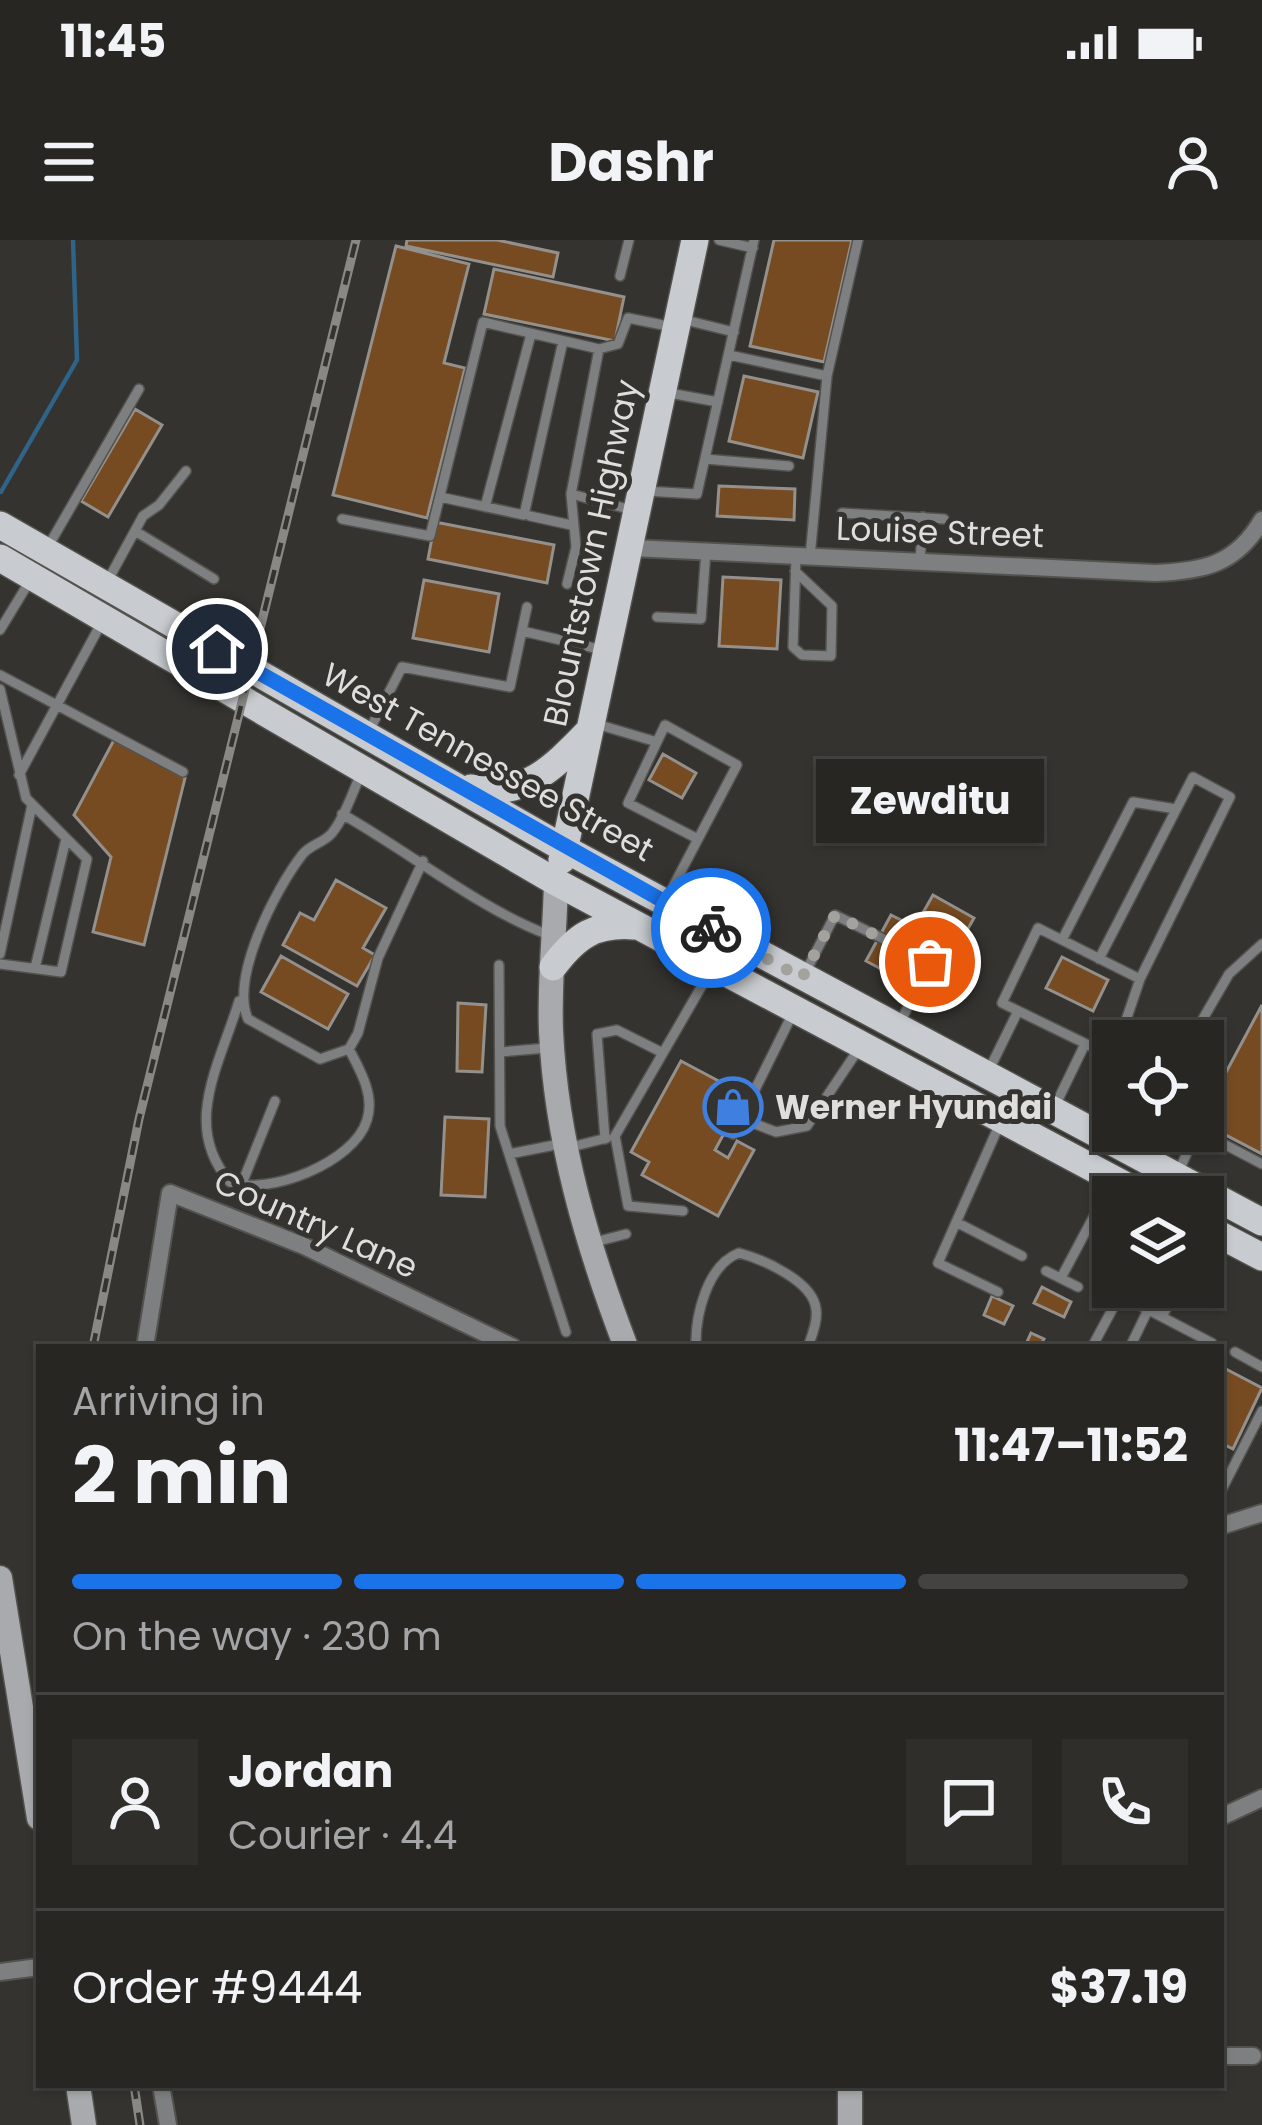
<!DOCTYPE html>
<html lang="en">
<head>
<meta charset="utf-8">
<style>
  body { margin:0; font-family:Poppins,sans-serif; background:#2f2e2b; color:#f1f3f6; height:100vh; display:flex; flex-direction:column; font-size:45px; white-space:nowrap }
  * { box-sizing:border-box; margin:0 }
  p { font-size:39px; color:#a4a5a6 }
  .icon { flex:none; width:66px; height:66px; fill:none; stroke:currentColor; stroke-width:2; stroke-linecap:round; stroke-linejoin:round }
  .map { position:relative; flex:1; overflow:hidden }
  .side { position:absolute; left:36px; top:1104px; width:1188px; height:744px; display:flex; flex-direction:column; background:#272623; border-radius:0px; box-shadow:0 3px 9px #0004,0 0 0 3px #434341 }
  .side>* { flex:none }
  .tools { position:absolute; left:1092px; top:780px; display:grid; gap:24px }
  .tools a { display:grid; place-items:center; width:132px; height:132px; border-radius:0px; background:#272623; box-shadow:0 3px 9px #0004,0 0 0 3px #434341; font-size:60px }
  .pin { position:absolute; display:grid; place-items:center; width:102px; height:102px; color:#fff; margin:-51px; border:6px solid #fff; border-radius:50%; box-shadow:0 3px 12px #0007 }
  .courier { position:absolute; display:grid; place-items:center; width:120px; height:120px; margin:-60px; border:9px solid #1a73e8; border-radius:50%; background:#fff; color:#222; box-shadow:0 3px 15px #0007 }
  .bubble { position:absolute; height:84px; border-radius:0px; background:#272623; box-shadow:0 3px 9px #0004,0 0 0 3px #434341; font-size:39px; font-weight:700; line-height:84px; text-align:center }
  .head em { font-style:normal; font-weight:700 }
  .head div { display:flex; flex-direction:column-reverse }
  .head { display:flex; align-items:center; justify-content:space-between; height:204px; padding:0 36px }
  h1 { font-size:78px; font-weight:700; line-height:90px }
  .bar { display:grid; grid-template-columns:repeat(4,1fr); gap:18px 12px; align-content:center; height:144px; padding:0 36px }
  .bar i { height:15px; border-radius:9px; background:#434341 }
  .bar .active { background:#1a73e8 }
  .bar p { grid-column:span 4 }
  .line { display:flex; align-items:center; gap:30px; padding:0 36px; border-top:3px solid #434341 }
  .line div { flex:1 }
  .round { display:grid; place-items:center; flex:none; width:126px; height:126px; border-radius:0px; background:#2f2e2b }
  .status { display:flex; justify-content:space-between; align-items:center; height:84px; padding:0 60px; background:#272623; direction:ltr }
  .status svg { height:33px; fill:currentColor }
  header { display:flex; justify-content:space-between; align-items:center; height:156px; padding:0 36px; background:#272623; font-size:54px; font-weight:700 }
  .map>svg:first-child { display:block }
</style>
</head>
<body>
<div class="status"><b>11:45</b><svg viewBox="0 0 49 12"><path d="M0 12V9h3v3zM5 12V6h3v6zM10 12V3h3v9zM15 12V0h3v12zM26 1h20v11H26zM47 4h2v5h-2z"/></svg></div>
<header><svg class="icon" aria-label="menu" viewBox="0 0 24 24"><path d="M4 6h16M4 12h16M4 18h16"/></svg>Dashr<svg class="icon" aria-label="person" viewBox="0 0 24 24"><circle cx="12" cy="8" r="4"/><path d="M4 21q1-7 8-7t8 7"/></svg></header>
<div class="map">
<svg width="1262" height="1885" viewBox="0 0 1262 1885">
  <rect width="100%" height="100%" fill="#34332f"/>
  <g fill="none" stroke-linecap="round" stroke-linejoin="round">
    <!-- stream -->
    <path stroke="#306388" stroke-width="4.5" d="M1,252L77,120L73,0"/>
  </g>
  <!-- building -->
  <path fill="#764b22" stroke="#94908c" stroke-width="3" d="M407,0H497L558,13L553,37L406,6Z
    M774,0H852L824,122L750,106Z
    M396,6L469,24L444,123L465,128L427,278L333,255Z
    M494,29L624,57L615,101L484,74Z
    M744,136L818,152L803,218L729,201Z
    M135,169L162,185L108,277L81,261Z
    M719,246L795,249L794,280L717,276Z
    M435,282L554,305L547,343L428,319Z
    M723,337L781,340L777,409L719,406Z
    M424,340L499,354L489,412L413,398Z
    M115,498L185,538L144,705L93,692L111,617L74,575Z
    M663,514L696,533L682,558L649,540Z
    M336,640L386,668L363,708L375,715L357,746L283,705L300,673L314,680Z
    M933,655L974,678L961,701L920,678Z
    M891,675L907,683L883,730L866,721Z
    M281,716L348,754L328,789L261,752Z
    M1062,717L1108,740L1093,771L1046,748Z
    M458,763L486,765L482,832L457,831Z
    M1262,765V914L1203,883V864L1208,866Z
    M681,821L745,855L715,910L728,918L737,901L754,910L718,976L642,935L649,922L631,912Z
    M445,877L489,879L485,957L441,955Z
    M1042,1047L1071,1062L1064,1077L1034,1063Z
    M992,1056L1013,1066L1004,1084L984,1075Z
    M1031,1093L1044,1099L1040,1107L1027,1102Z
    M1224,1128L1262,1148L1233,1209L1221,1203Z"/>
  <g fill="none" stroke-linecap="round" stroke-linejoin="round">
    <defs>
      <path id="lane" d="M719,0L753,8
        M620,36L629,0
        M681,79L734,92
        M729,115L827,136
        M664,152L718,162
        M705,219L789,226
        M645,251L697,254L754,0
        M571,254L636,271
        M440,257L524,275L563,101
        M485,267L531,94
        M842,273L944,279
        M530,276L571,285
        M342,279L430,296L483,82L599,109L618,104L628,78L673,87
        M135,291L214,339
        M49,305L139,149
        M810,317L827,136L858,0
        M920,321L923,277
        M795,331L832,366L831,416L802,415L793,407L796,317
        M107,342L143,276L159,265L186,231
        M567,344L576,307L571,254L599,109
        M657,377L701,379L706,310
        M0,390L31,339
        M522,391L603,410
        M0,435L183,532
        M0,449L26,558L87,619L61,732L0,724
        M593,483L657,502
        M369,491L402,427L510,447L527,367
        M361,534C352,553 345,577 332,593C324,603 309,605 302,615C275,650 230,738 248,779L320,819L349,809L358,793L378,718L423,621
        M19,535L102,382
        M342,574C408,611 481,670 549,695
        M667,658L737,525L665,485L628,563L698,599
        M1062,700L1133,562L1176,569
        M0,714L32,565
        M1099,719L1193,537L1230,557L1140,739L1119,801
        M499,725L500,886L566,1092
        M35,728L66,599
        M805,733L835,675L930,722L899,785
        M239,761C220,824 181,886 230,942C268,956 354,923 367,880C375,855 360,830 349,809
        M1190,801L1229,734L1262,704
        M500,812L547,808
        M1113,817L1002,763L1038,688L1140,739
        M988,832L1018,771
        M1054,868L1085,804
        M740,878L776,892L807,886L858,810
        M1199,891L1262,924
        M733,894L792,775
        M605,899L597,794L617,790L663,813
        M571,907L607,898
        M509,914L565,903
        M1177,935L1197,891
        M241,946L275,861
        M683,971L628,966L615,896L711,730
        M956,982L1022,1016
        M591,1003L626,994
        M1046,1031L1078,1047
        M1061,1038L1111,944
        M998,1052L938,1023L1001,881
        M1162,1077L1177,1047
        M696,1107C695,1076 707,1025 739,1013C762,1019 813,1041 816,1069C818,1081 812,1095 808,1107
        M1092,1107L1120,1055L1212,1103L1210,1107
        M1130,1107L1148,1070
        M1235,1112L1262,1127
        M1221,1251L1262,1171"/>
      <path id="street" d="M632,308L1155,333C1203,331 1236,325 1262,280
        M145,1107L170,953L304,1006L513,1107
        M1221,1286L1262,1273
        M1221,1577L1262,1558
        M0,1732L39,1727
        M1221,1816H1253
        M161,1845L168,1885"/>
      <path id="secondary" d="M556,642C555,691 549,742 551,791C556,900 587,1005 626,1107
        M0,1338L39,1578
        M78,1845L84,1885
        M850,1845V1885"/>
      <path id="primary" d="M0,285L565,609L1262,982
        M0,318L556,642L1147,957
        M471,548C525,558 553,528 589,491
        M562,620L695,0
        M553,727C576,696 595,683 634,686
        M1203,986L1262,1017"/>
    </defs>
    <!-- lane casing -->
    <use href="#lane" stroke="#53524e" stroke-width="12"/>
    <!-- street casing -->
    <use href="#street" stroke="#53524e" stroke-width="20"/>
    <!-- secondary casing -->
    <use href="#secondary" stroke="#53524e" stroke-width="27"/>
    <!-- primary casing -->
    <use href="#primary" stroke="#53524e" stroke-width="30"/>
    <!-- lane -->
    <use href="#lane" stroke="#7e7f81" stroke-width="9"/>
    <!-- street -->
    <use href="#street" stroke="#7e7f81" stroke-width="16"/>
    <!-- secondary -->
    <use href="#secondary" stroke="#a8aaad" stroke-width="24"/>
    <!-- primary -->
    <use href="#primary" stroke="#c8cbcf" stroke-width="27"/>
    <defs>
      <path id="rail" d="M93,1107L139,879L356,0
        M134,1845L140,1885"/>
    </defs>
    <!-- rail casing -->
    <use href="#rail" stroke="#898885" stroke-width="9"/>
    <!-- rail -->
    <use href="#rail" stroke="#34332f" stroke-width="4.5" stroke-dasharray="14" stroke-linecap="butt"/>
  </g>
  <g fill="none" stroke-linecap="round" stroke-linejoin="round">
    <!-- done -->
    <path stroke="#a3a29f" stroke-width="12" stroke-dasharray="0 21.6" d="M711,688L802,738L835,675L930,722"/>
    <!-- route -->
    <path stroke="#1a73e8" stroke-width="15" d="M217,409L711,688"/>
  </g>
  <!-- icons -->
  <defs>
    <symbol id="shop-ring" viewBox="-11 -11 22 22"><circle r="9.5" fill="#34332f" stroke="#3f7fe0" stroke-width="1.5"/><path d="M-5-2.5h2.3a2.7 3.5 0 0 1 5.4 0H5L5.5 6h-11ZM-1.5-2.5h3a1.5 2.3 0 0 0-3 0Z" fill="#3f7fe0"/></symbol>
  </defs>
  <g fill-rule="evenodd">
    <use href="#shop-ring" x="700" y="834" width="66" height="66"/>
  </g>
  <g text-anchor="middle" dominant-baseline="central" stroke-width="10" stroke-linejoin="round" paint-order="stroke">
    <!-- street labels -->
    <g font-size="33" fill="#dfdedc" stroke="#34332f">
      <text transform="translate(940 292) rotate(2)">Louise Street</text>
      <text transform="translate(591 313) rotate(-78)">Blountstown Highway</text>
      <text transform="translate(488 522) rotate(29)">West Tennessee Street</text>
      <text transform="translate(316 984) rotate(24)">Country Lane</text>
    </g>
    <!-- poi labels -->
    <g font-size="33" font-weight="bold" fill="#dfdedc" stroke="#34332f" text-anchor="start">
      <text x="775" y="867">Werner Hyundai</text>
    </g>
  </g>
</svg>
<div class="tools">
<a><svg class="icon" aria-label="locate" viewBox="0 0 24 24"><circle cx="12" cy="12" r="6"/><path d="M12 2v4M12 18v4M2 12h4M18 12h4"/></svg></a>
<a><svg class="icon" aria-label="layers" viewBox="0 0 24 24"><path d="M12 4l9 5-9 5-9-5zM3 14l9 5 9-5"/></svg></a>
</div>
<div class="pin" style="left:930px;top:722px;background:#ea580c"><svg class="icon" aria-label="bag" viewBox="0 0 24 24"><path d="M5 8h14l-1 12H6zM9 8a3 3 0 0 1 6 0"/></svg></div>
<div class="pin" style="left:217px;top:409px;background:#1f2937"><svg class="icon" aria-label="home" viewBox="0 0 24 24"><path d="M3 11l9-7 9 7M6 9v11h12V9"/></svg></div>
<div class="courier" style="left:711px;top:688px"><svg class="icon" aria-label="bike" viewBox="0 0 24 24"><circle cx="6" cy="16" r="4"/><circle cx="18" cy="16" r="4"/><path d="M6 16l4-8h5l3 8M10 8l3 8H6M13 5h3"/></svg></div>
<div class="bubble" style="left:816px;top:519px;width:228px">Zewditu</div>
<section class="side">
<div class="head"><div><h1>2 min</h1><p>Arriving in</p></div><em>11:47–11:52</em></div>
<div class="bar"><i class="active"></i><i class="active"></i><i class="active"></i><i></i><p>On the way · 230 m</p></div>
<div class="line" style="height:216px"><a class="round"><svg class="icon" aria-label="person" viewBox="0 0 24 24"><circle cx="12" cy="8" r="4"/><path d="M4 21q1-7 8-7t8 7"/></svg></a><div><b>Jordan</b><p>Courier · 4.4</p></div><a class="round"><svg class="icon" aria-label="chat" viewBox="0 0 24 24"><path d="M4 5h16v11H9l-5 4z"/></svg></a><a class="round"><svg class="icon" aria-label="phone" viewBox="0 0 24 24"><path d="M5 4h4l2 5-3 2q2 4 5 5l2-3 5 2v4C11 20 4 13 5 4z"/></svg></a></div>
<div class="line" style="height:156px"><div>Order #9444</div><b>$37.19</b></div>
</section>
</div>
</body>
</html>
